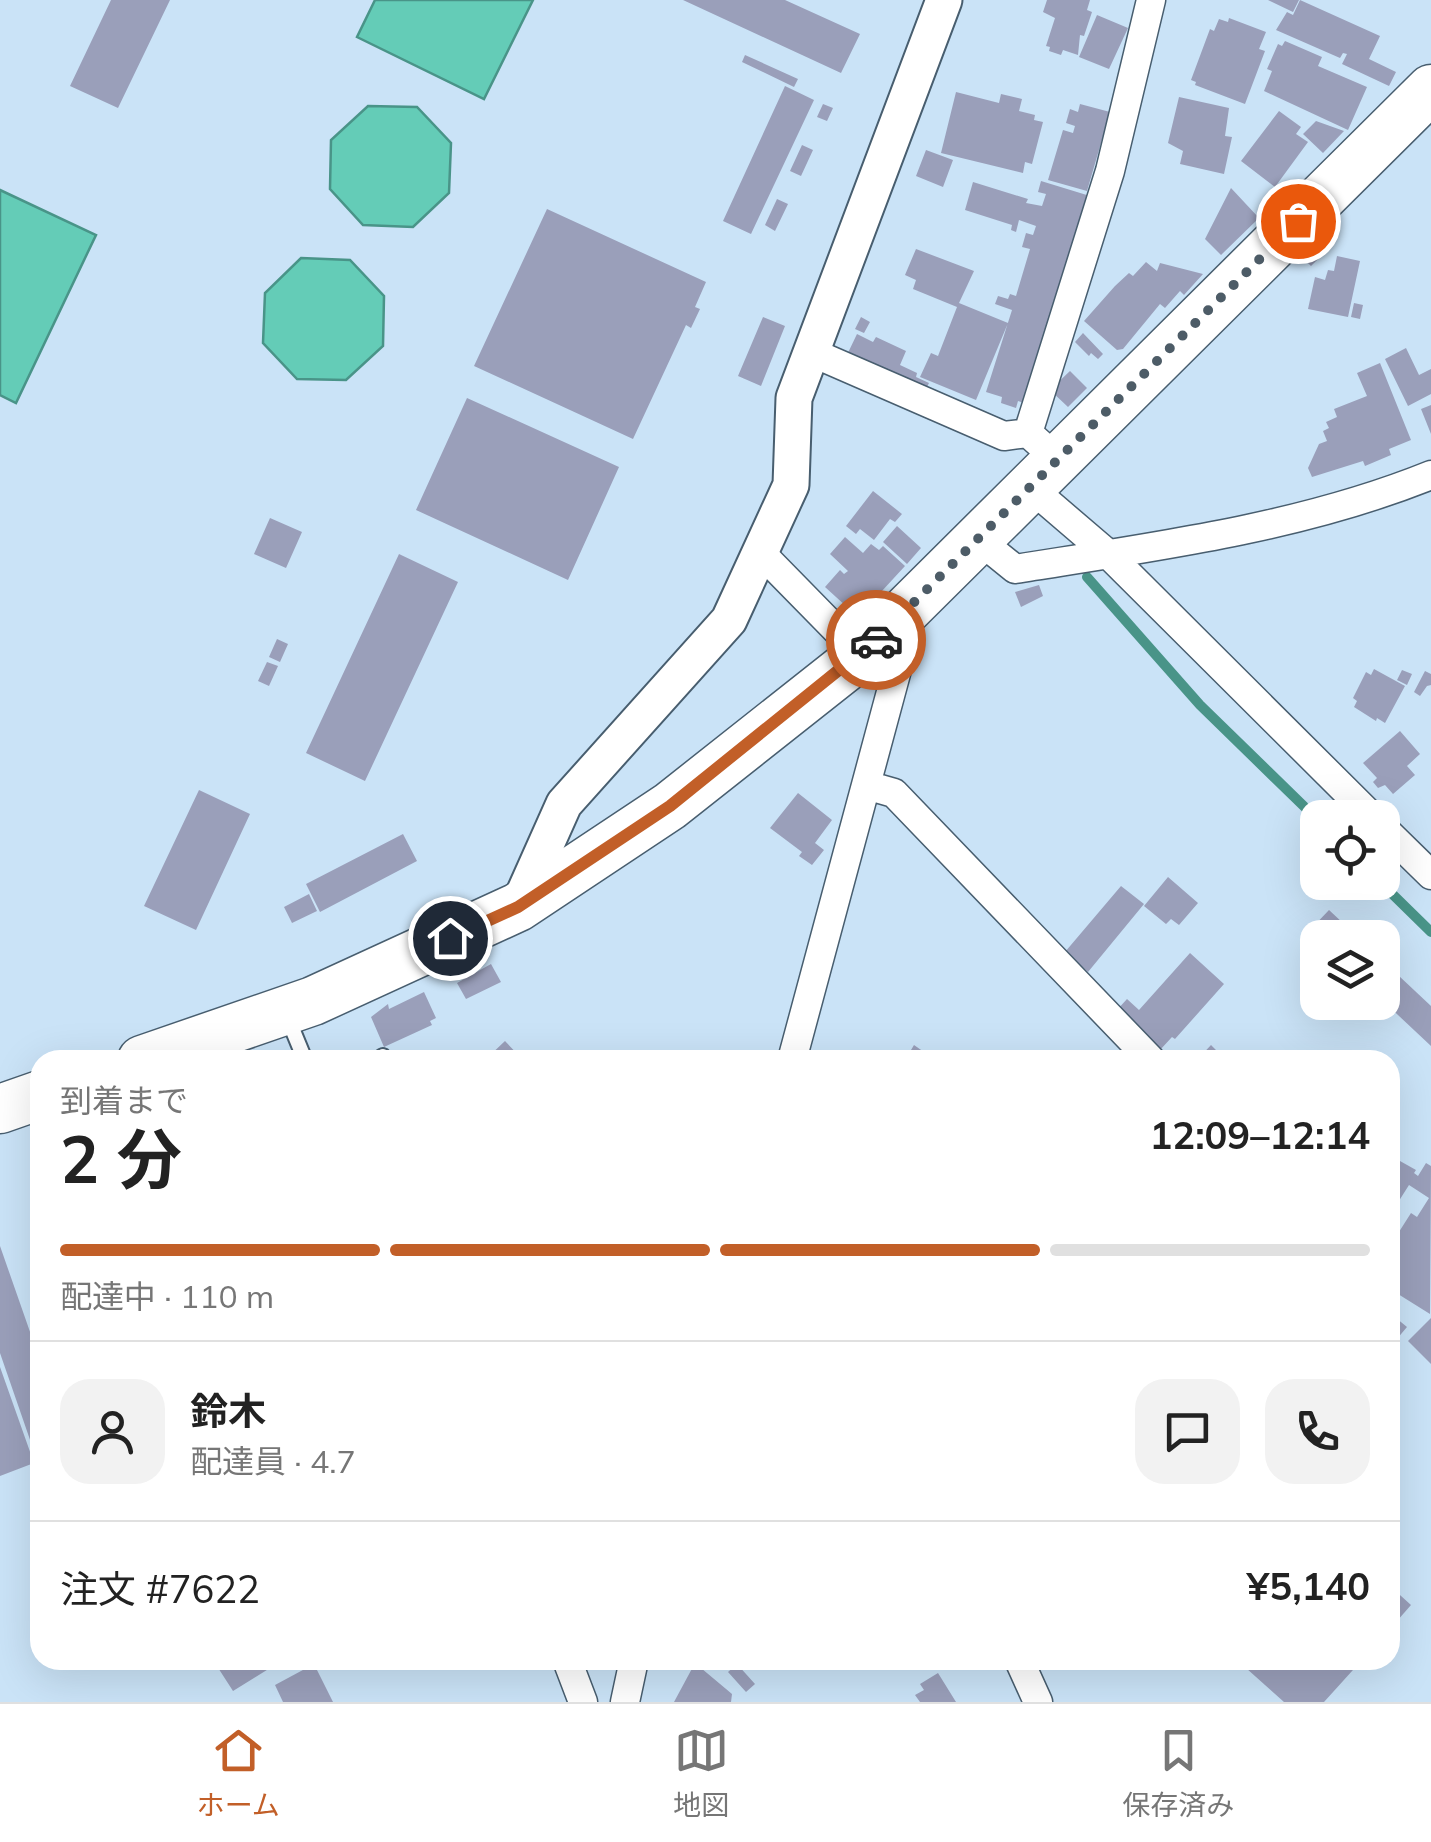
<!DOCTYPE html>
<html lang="ja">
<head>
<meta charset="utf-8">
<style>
  body { margin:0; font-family:Mulish,"Noto Sans JP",sans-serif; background:#f2f2f2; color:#222; height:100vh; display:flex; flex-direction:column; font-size:38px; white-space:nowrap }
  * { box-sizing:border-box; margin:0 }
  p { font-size:32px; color:#767676 }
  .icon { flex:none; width:55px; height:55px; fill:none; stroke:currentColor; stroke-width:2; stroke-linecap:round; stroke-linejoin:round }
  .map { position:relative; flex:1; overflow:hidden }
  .side { position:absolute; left:30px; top:1050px; width:1370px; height:620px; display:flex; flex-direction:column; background:#fff; border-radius:30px; box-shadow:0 10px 40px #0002 }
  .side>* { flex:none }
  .buttons { position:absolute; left:1300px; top:800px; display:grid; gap:20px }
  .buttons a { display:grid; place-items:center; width:100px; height:100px; border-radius:20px; background:#fff; box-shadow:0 10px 40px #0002; font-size:50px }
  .pin { position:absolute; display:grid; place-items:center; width:85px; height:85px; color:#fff; margin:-42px; border:5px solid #fff; border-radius:50%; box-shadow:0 2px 10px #0007 }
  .courier { position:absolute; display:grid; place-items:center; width:100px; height:100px; margin:-50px; border:8px solid #c25f28; border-radius:50%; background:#fff; color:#222; box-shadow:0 2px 12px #0007 }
  .headline em { font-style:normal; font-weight:700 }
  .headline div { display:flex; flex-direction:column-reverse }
  .headline { display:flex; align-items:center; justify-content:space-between; height:170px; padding:0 30px }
  h1 { font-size:65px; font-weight:700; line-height:75px }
  .bar { display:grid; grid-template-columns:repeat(4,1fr); gap:15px 10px; align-content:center; height:120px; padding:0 30px }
  .bar i { height:12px; border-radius:8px; background:#e0e0e0 }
  .bar .current { background:#c25f28 }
  .bar p { grid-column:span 4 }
  .line { display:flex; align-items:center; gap:25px; padding:0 30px; border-top:2px solid #e0e0e0 }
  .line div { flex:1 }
  .round { display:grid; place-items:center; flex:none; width:105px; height:105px; border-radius:30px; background:#f2f2f2 }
  .tab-bar { display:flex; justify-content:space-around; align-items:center; height:140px; border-top:2px solid #e0e0e0; background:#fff; font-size:28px; color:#767676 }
  .tab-bar a { display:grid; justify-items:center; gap:5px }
  .tab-bar .current { color:#c25f28 }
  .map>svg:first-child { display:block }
</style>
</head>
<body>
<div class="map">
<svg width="1431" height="1702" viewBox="0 0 1431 1702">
  <rect width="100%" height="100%" fill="#cae3f7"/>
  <!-- water -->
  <path fill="#64ccb7" stroke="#499488" stroke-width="2.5" d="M375,0H533L484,99L357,37Z
    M368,106L417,107L451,143L449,193L413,227L363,225L330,189L331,140Z
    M0,190L96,235L16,403L0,395Z
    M301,258L350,260L384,296L383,346L346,380L297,379L263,343L265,293Z"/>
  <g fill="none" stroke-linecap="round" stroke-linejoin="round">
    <!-- stream -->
    <path stroke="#499488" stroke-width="10" d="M1087,577L1200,705L1318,820
      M1380,882L1431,932"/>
  </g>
  <!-- building -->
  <path fill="#9a9fba" d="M111,0H170L118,108L70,86Z
    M683,0H785L860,34L841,73Z
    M1047,0H1090L1087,10L1092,12L1084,36L1080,35L1078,55L1063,50L1061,55L1049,51L1050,47L1046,46L1055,18L1043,12Z
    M1268,0H1299L1293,12Z
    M1300,0L1380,36L1369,59L1396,72L1389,86L1342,64L1347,54L1343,53L1340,58L1276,30L1287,12L1293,15Z
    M1097,15L1128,28L1109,69L1079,57Z
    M1229,18L1266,32L1259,49L1265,51L1245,104L1195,85L1196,82L1191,80L1210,29L1214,31L1219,19L1228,22Z
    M1285,41L1322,57L1318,66L1367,87L1348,130L1264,91L1272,71L1267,69L1278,44L1282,46Z
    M745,55L798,79L794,87L742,62Z
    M785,86L814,100L751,234L723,221Z
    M956,92L999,103L1001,94L1022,99L1019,111L1035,115L1034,120L1043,122L1032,164L1025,162L1023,173L941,153Z
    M1179,97L1229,108L1225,136L1232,137L1224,174L1180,164L1183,151L1168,143Z
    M823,104L833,108L827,121L817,117Z
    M1080,104L1110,112L1087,191L1048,180L1063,130L1073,133L1075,126L1066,123L1070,109L1078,112Z
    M1279,111L1301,127L1296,134L1308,142L1275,187L1241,161Z
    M1316,121L1344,131L1323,153L1303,134Z
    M802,145L813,150L801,176L790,171Z
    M926,150L953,160L943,187L916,176Z
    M1041,181L1090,196L1024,403L1018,401L1016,408L1001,403L1002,397L986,392L1012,310L995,304L998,296L1008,299L1010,294L1016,296L1030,249L1022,247L1026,233L1033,235L1036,226L1019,220L1016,232L1011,230L1012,225L965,210L973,182L1028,199L1026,203L1042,206L1046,194L1038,192Z
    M1231,188L1259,218L1221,255L1205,239Z
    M777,199L788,204L775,231L765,225Z
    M547,209L706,282L695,307L700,309L691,328L686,325L633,439L474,366Z
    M916,249L974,271L959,303L1008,323L976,400L920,377L931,353L938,356L957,307L913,289L916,280L905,275Z
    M1316,249L1322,255L1311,266L1305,260Z
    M1337,256L1360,261L1348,317L1308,309L1315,277L1325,280L1328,270L1334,271Z
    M1146,262L1157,271L1160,263L1203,274L1184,295L1180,291L1165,308L1160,304L1123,349L1117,350L1084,321L1115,286L1129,273L1133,276Z
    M1354,303L1363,305L1360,319L1351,317Z
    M763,317L785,326L761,386L738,376Z
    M861,317L870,322L864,333L855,329Z
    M1083,333L1103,354L1098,359L1091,353L1089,356L1075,342Z
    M857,334L873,342L876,337L906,351L900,365L917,373L916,377L929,383L923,395L845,359Z
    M1406,348L1419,375L1431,369V394L1408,406L1385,359Z
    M1380,363L1411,440L1389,449L1391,455L1365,466L1363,461L1312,477L1308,468L1319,444L1327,441L1323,431L1329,428L1326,422L1337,417L1334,409L1367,396L1357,373Z
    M1070,371L1087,388L1068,407L1050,390Z
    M467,398L619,467L568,580L416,510Z
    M1431,405V434L1421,409Z
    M873,491L902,514L895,522L890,519L874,540L860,529L856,534L846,526Z
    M270,518L302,532L286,568L254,554Z
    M897,526L921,548L907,564L883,542Z
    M845,537L863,553L871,544L879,550L883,546L905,566L858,617L825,587L840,570L844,574L848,571L830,554Z
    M399,554L458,582L365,781L306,753Z
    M1039,585L1043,596L1021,607L1015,592Z
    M277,639L288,644L280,662L269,657Z
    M267,662L278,666L269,686L258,681Z
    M1374,669L1405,686L1385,723L1377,718L1376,721L1354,707L1357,701L1353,698L1366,672L1371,675Z
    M1402,670L1412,674L1407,685L1397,680Z
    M1425,671L1431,674V685L1427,686L1420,696L1414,692Z
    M1400,731L1420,754L1407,766L1415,775L1393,794L1385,785L1378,788L1373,782L1377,778L1363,763Z
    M199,790L250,814L196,930L144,906Z
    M798,793L832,820L815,843L824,850L812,865L799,856L802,852L770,828Z
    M403,834L417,861L320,912L306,884Z
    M1168,877L1198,903L1179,925L1171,919L1166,924L1144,906Z
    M1121,886L1144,904L1088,972L1065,952Z
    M309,894L317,911L292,923L284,907Z
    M1329,910L1359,938H1316L1309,931Z
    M1190,953L1224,984L1175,1039L1172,1037L1160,1050L1116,1011L1127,999L1139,1010Z
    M1382,960L1431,1006V1046L1382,1000Z
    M491,964L501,982L466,999L457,983Z
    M424,992L436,1018L430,1021L432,1025L384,1047L371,1017L388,1004L389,1009Z
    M505,1041L523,1060H485Z
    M914,1045L924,1052L919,1060H905Z
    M1211,1045L1226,1060H1197Z
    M1400,1161L1416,1170L1414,1173L1418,1176L1426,1163L1431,1166L1430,1314L1390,1289V1246L1411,1213L1417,1217L1429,1198L1409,1185L1390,1215V1163L1396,1167Z
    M0,1246L36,1349L40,1347V1459L37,1460L0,1353Z
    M1390,1313L1407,1327L1396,1340L1390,1336Z
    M1431,1318V1364L1408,1341Z
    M0,1367L34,1463L0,1476Z
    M1390,1586L1411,1605L1390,1629Z
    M213,1660H283L233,1691Z
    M1237,1660H1362L1324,1702H1284Z
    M695,1663L732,1694L731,1702H674Z
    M314,1664L333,1702H283L275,1685Z
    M737,1664L755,1684L746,1692L728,1672Z
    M938,1673L956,1702H920L915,1695L924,1690L920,1684Z"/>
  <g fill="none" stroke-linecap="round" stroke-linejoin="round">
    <defs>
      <path id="service" d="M287,1016L305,1060
        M377,1060L383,1056"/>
      <path id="minor" d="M811,352L1004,436L1028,433
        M1058,460L1028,433L1110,171L1151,0
        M1031,488L1108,554L1373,818
        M978,539L1015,569C1153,547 1300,528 1431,475
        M760,552L861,655
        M866,785L894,793L1151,1060
        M1382,827L1431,875
        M792,1060L898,666L896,621
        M567,1660L583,1702
        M1019,1660L1038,1702
        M625,1702L634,1660"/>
      <path id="tertiary" d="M518,907L564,804L729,620L791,485L794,398L944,0"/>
      <path id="trunk" d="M142,1060L313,1001L518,907L670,806L861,655L1431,89
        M0,1109L40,1095"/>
    </defs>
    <!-- service casing -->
    <use href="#service" stroke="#485e6f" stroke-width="18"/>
    <!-- minor casing -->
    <use href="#minor" stroke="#485e6f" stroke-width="31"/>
    <!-- tertiary casing -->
    <use href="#tertiary" stroke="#485e6f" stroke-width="39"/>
    <!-- trunk casing -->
    <use href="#trunk" stroke="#485e6f" stroke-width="51"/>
    <!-- service -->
    <use href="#service" stroke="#fff" stroke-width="14"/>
    <!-- minor -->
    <use href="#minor" stroke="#fff" stroke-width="28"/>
    <!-- tertiary -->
    <use href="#tertiary" stroke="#fff" stroke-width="35"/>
    <!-- trunk -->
    <use href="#trunk" stroke="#fff" stroke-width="48"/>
  </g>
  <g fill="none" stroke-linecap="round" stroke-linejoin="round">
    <!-- done -->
    <path stroke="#4d5c67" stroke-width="10" stroke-dasharray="0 18" d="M876,640L1298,221"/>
    <!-- route -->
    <path stroke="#c25f28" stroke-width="12" d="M450,938L518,907L670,806L876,640"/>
  </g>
</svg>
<div class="buttons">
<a><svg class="icon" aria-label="locate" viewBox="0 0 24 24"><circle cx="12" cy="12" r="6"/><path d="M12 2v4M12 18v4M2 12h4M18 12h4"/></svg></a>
<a><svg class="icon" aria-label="layers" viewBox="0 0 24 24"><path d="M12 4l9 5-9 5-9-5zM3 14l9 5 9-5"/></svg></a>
</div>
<div class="pin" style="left:1298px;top:221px;background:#ea580c"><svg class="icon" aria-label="bag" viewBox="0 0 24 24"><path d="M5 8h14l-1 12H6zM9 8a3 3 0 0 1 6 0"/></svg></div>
<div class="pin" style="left:450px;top:938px;background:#1f2937"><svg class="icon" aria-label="home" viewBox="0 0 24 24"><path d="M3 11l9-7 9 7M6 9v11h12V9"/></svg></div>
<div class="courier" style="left:876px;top:640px"><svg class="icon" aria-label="car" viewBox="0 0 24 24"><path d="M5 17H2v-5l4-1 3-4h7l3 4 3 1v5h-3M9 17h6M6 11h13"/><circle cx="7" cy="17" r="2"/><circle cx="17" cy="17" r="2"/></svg></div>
<section class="side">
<div class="headline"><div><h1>2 分</h1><p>到着まで</p></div><em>12:09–12:14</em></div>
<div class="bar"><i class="current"></i><i class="current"></i><i class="current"></i><i></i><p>配達中 · 110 m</p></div>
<div class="line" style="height:180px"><a class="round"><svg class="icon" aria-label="person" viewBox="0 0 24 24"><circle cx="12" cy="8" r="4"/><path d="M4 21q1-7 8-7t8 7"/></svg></a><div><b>鈴木</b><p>配達員 · 4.7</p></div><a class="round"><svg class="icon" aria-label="chat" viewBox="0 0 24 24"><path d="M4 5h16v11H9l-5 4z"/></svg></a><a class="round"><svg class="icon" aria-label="phone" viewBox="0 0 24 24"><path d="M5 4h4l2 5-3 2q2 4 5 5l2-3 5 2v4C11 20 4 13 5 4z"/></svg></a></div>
<div class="line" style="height:130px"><div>注文 #7622</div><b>¥5,140</b></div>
</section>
</div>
<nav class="tab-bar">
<a class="current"><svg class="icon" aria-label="home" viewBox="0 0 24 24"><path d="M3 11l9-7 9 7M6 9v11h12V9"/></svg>ホーム</a>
<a><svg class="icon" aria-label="map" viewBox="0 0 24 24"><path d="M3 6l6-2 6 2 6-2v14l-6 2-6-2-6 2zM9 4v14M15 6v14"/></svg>地図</a>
<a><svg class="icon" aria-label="saved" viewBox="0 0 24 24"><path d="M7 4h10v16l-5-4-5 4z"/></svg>保存済み</a>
</nav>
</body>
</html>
